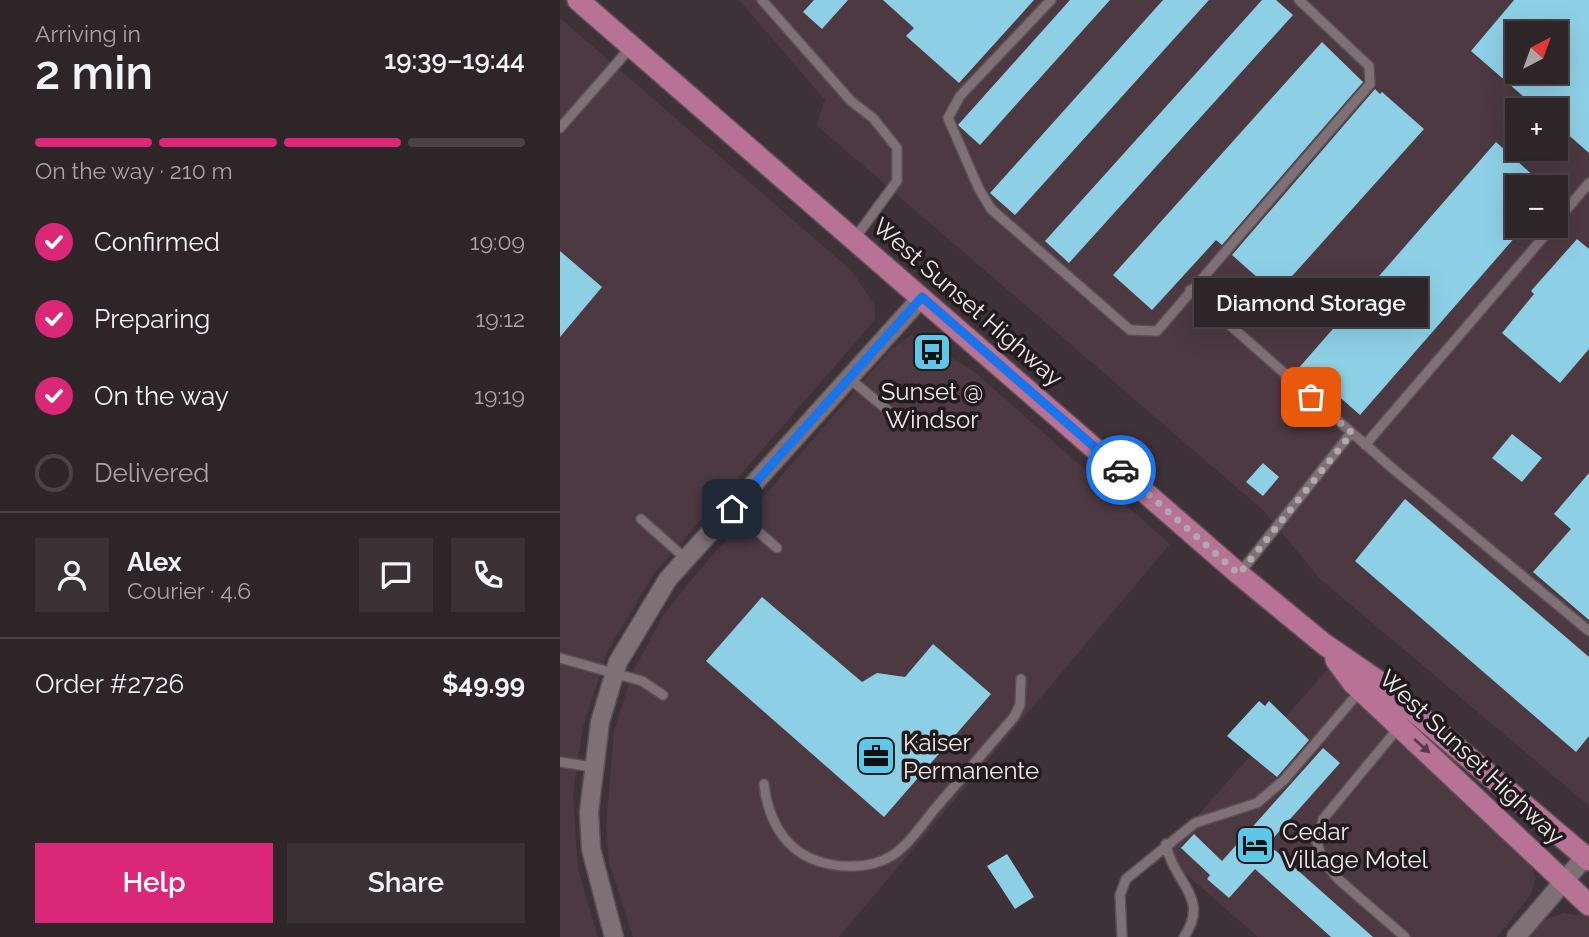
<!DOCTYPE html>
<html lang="en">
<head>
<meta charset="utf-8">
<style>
  body { margin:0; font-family:Raleway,sans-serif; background:#3a3135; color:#f1f3f6; height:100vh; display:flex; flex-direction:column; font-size:26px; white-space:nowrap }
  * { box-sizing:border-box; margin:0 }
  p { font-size:23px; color:#a7a5a8 }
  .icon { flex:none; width:38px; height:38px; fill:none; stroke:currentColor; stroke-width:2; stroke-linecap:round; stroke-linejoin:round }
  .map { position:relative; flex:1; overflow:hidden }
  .panel { display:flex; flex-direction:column; background:#2e2529; width:560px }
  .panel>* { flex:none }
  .needle { width:46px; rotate:41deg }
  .buttons { position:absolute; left:945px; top:21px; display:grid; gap:14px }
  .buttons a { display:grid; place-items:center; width:63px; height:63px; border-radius:0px; background:#2e2529; box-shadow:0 7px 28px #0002,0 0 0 2px #494246; font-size:35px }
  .pin { position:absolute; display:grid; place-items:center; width:60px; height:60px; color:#fff; margin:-30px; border-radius:14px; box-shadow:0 4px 10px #0006 }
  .courier { position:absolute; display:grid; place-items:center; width:70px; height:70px; margin:-35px; border:5px solid #1a73e8; border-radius:50%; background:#fff; color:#222; box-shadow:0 2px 9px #0007 }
  .bubble { position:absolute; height:49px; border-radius:0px; background:#2e2529; box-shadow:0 7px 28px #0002,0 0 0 2px #494246; font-size:23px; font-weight:600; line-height:49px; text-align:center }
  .overview em { font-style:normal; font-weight:600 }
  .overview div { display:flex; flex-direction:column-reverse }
  .overview { display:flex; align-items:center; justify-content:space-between; height:119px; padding:0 35px }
  h1 { font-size:46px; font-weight:600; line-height:52px }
  .bar { display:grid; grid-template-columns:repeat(4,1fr); gap:10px 7px; align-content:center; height:84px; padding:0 35px }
  .bar i { height:9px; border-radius:5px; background:#494246 }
  .bar .active { background:#db2777 }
  .bar p { grid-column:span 4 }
  .line { display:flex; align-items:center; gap:18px; padding:0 35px; border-top:2px solid #494246 }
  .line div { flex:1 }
  .round { display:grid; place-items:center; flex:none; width:74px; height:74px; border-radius:0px; background:#3a3135 }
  ol { padding:0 35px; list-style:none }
  li { display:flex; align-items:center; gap:21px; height:77px }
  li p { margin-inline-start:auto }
  li .icon { padding:7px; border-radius:50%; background:#db2777; color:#fff; stroke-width:4 }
  li:last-child { color:#a7a5a8 }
  li i { width:38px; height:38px; border:4px solid #494246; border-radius:50% }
  .action { display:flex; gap:14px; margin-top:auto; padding:14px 35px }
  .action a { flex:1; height:80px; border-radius:0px; background:#db2777; color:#fff; font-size:28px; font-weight:600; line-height:80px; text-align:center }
  .action a+a { background:#3a3135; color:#f1f3f6 }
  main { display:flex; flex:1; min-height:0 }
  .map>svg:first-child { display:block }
</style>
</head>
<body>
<main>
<section class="panel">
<div class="overview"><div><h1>2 min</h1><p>Arriving in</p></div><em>19:39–19:44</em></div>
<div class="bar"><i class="active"></i><i class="active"></i><i class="active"></i><i></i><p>On the way · 210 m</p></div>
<ol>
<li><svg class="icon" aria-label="check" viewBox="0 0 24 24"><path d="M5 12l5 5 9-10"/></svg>Confirmed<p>19:09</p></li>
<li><svg class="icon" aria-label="check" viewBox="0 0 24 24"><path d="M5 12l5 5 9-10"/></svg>Preparing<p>19:12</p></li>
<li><svg class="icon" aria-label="check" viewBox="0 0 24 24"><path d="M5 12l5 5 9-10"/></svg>On the way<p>19:19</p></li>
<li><i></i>Delivered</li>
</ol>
<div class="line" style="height:126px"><a class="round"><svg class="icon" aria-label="person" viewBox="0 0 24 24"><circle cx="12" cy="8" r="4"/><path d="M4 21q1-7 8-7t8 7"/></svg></a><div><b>Alex</b><p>Courier · 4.6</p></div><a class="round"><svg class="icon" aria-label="chat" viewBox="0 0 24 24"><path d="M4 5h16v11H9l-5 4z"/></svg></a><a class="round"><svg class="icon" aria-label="phone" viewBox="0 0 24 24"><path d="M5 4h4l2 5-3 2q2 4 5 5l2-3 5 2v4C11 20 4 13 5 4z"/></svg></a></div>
<div class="line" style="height:91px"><div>Order #2726</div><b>$49.99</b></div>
<div class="action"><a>Help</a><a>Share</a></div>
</section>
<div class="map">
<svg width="1029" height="937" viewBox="0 0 1029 937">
  <rect width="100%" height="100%" fill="#3e3137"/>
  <!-- built -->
  <path fill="#4c3942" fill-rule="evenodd" d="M179,0H1029V806L759,578L704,511L256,125L265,100ZM957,33H996V72H957ZM957,110H996V149H957ZM957,187H996V226H957Z
    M0,18L291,270L315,306V320L94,574L48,650L22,731L13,794L18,869L38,937H0Z
    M351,335L411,369L610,544L279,937H73L49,863L46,826L54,732L72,673L104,614L127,585L331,349Z
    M767,670L968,857L976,879L970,896L937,937H698L603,854Z
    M1004,913L1029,917V937H966L984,920Z"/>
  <!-- building -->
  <path fill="#8dd0e6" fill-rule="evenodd" d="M254,0H288L262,29L243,12Z
    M323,0H474L399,83L346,36L354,28Z
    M510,0H550L420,145L398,125Z
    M603,0H649L455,215L430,193Z
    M702,0H716L733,15L509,263L485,241Z
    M954,0H1029V153L996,124V110H979L911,51ZM957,33H996V72H957Z
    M762,42L803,82L662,245L656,240L592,310L553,275Z
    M815,89L820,94L822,92L864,129L716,294L672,255Z
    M936,142L986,187H957V235L800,415L765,384L760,390L737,370Z
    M1017,239L1029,249V349L1000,383L942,333L974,294L971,291Z
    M0,251L42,287L0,337Z
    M952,434L982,458L962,482L932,458Z
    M703,463L719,477L703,496L686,482Z
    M1029,473V620L973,572L1011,529L994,514Z
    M845,499L1029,657V736L1016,752L795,561Z
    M202,597L302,682L317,673L345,677L373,644L431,694L324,817L146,661Z
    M699,701L705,706L709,701L749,740L717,777L667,736Z
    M763,748L780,763L708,844L813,937H771L695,869L669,898L647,879L650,875L621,848L634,834L662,861Z
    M447,854L474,897L455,909L427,866Z"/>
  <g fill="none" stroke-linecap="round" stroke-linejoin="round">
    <defs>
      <path id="lane" d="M202,0L291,101L313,118L337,148V181L295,238
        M491,0L400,96L388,118L419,189L431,209L570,330L597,331L810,84L809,66L739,0
        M0,128L71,47
        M996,222L1029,183
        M630,290L832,468L1029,631
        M290,379L331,413
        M805,445L993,226
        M172,509L217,548
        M81,519L126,559
        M679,574L791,433
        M0,658L82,681L103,695
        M839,727L763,819L757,843L763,860L778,879L845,937
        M0,762L33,767
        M204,784C207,814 221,845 250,858C274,869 310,870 333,855C349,844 361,826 373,811C400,780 427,748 454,717L460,705L461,679
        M606,844C613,883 651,897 624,937
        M562,937L560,895L566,879L635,823L697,803L724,780L800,691"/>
      <path id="street" d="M54,937L31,849L29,812L40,722L58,662L108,579L362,297
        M956,937L1025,857"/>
      <path id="primary" d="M18,0L679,574L764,644L822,684L1029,860
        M776,660L793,683L1029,905"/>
    </defs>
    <!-- lane casing -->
    <use href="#lane" stroke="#5a4f54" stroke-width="12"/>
    <!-- street casing -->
    <use href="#street" stroke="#5a4f54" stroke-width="21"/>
    <!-- primary casing -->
    <use href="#primary" stroke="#5a4f54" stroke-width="24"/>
    <!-- lane -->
    <use href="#lane" stroke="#7f7076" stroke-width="9"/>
    <!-- street -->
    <use href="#street" stroke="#7f7076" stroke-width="18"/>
    <!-- primary -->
    <use href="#primary" stroke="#b77295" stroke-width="21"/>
  </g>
  <!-- one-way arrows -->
  <defs><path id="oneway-solid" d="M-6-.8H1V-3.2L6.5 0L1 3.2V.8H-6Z" transform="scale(1.75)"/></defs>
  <use fill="#563948" href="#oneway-solid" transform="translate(862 746) rotate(42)"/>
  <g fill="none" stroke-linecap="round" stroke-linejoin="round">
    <!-- done -->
    <path stroke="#b2a9ad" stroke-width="7" stroke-dasharray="0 12.6" d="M561,470L679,574L792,433L751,397"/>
    <!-- route -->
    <path stroke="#1a73e8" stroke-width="9" d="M172,509L362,297L561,470"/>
  </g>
  <!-- icons -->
  <defs>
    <symbol id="bus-square" viewBox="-11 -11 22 22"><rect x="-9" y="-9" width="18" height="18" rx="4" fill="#5dc7e8" stroke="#211b1e"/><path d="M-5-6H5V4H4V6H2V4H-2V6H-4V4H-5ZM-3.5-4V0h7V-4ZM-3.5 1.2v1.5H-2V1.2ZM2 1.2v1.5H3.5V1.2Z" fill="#111"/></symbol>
    <symbol id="office-square" viewBox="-11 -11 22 22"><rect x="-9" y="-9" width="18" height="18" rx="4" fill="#5dc7e8" stroke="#211b1e"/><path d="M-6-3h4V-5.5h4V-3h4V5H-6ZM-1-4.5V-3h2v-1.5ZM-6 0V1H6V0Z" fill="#111"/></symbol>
    <symbol id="hotel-square" viewBox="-11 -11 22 22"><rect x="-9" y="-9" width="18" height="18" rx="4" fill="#5dc7e8" stroke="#211b1e"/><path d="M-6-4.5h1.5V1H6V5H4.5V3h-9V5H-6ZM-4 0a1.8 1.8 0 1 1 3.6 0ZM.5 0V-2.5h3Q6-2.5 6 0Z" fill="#111"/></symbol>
  </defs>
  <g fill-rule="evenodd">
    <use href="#bus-square" x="350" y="330" width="44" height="44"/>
    <use href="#office-square" x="294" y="734" width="44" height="44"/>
    <use href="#hotel-square" x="673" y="823" width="44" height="44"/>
  </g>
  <g text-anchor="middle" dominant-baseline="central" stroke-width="7" stroke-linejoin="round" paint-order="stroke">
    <!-- street labels -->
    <g font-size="24" fill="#f1e9ec" stroke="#211b1e">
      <text transform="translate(408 302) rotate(41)">West Sunset Highway</text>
      <text transform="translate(912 757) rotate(43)">West Sunset Highway</text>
    </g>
    <!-- poi labels -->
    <g font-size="24" fill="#f1e9ec" stroke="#211b1e" text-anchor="start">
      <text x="372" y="391" text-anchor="middle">Sunset @<tspan x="372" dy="28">Windsor</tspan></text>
      <text x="343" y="742">Kaiser<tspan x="343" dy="28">Permanente</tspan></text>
      <text x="722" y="831">Cedar<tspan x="722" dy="28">Village Motel</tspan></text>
    </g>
  </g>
</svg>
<div class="buttons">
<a><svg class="needle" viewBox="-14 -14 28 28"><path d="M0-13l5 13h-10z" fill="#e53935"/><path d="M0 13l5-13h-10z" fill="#a7a5a8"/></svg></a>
<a>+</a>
<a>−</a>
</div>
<div class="pin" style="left:751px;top:397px;background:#ea580c"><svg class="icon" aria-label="bag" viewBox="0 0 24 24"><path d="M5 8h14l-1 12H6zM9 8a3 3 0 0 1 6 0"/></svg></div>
<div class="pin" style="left:172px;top:509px;background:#1f2937"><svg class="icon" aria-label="home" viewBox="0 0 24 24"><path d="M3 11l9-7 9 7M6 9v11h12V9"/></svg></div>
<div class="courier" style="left:561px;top:470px"><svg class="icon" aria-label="car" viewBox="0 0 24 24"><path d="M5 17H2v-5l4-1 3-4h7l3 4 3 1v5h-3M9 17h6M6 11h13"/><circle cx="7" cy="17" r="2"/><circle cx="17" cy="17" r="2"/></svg></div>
<div class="bubble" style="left:634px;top:278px;width:234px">Diamond Storage</div>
</div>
</main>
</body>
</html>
